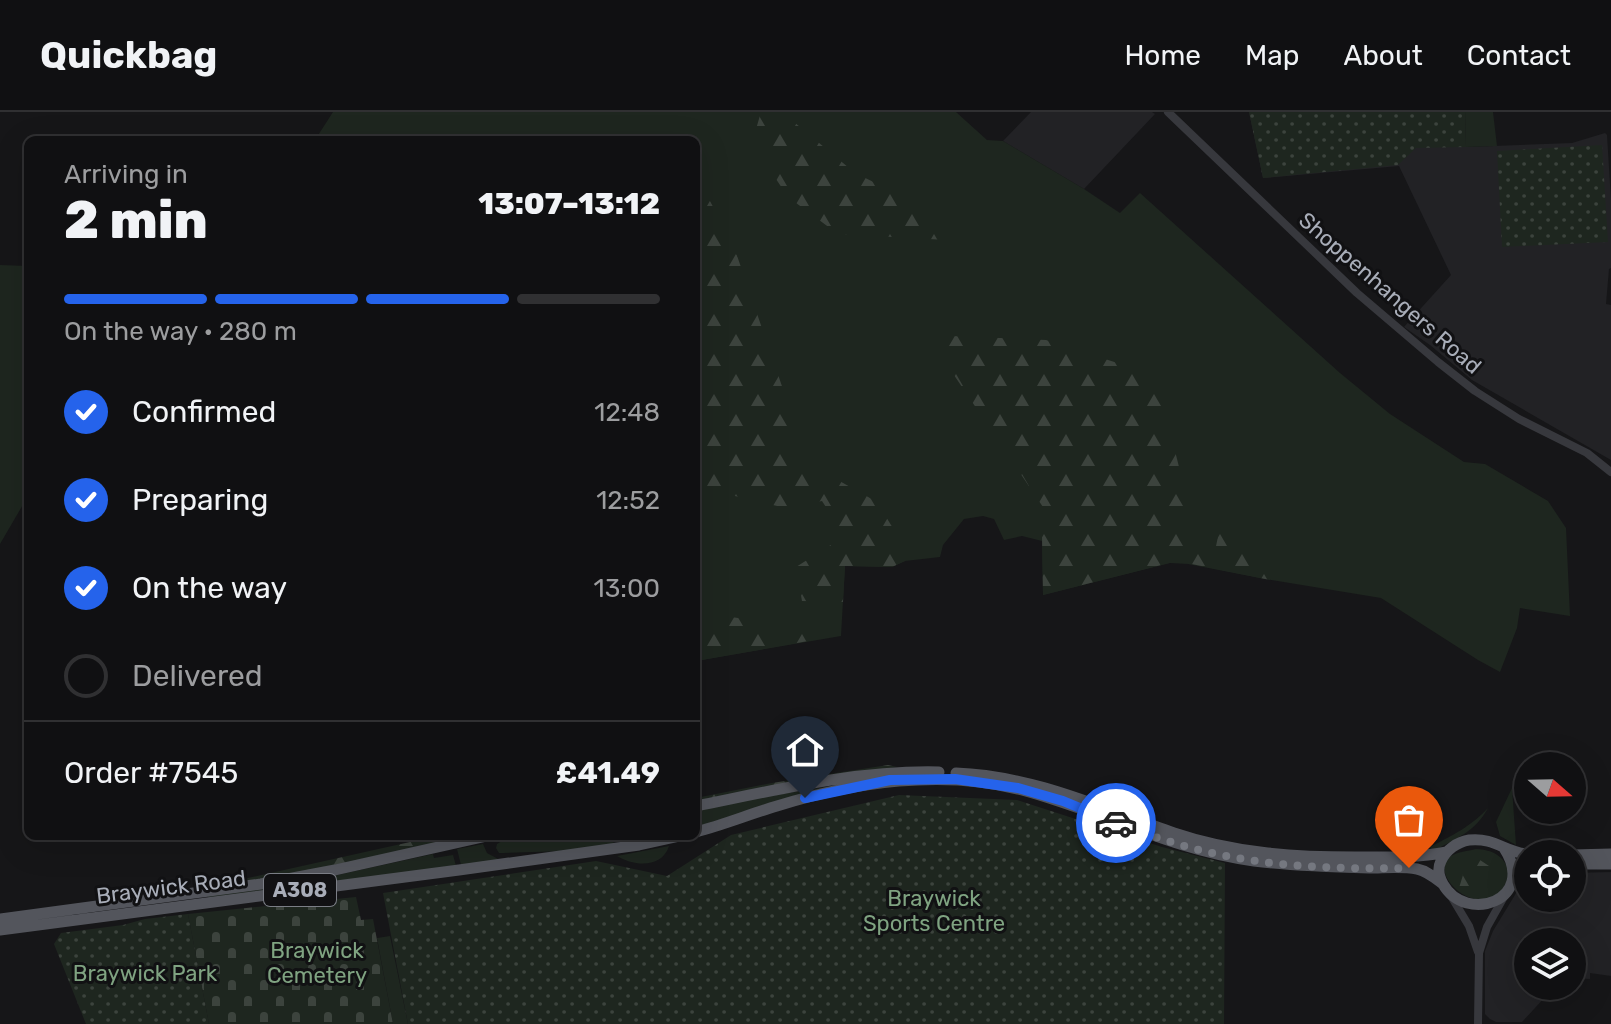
<!DOCTYPE html>
<html lang="en">
<head>
<meta charset="utf-8">
<style>
  body { margin:0; font-family:Rubik,sans-serif; background:#19191b; color:#f1f3f6; height:100vh; display:flex; flex-direction:column; font-size:30px; white-space:nowrap }
  * { box-sizing:border-box; margin:0 }
  p { font-size:26px; color:#9c9d9f }
  .icon { flex:none; width:44px; height:44px; fill:none; stroke:currentColor; stroke-width:2; stroke-linecap:round; stroke-linejoin:round }
  .map { position:relative; flex:1; overflow:hidden }
  .details { position:absolute; left:24px; top:24px; width:676px; height:704px; display:flex; flex-direction:column; background:#101012; border-radius:12px; box-shadow:0 8px 32px #0002,0 0 0 2px #303032 }
  .details>* { flex:none }
  .needle { width:52px; rotate:110deg }
  .fabs { position:absolute; left:1514px; top:640px; display:grid; gap:16px }
  .fabs a { display:grid; place-items:center; width:72px; height:72px; border-radius:50%; background:#101012; box-shadow:0 8px 32px #0002,0 0 0 2px #303032; font-size:40px }
  .pin { position:absolute; display:grid; place-items:center; width:68px; height:68px; color:#fff; margin:-82px -34px; border-radius:50% 50% 50% 0; rotate:-45deg; box-shadow:0 0 8px #0007 }
  .pin .icon { rotate:45deg }
  .courier { position:absolute; display:grid; place-items:center; width:80px; height:80px; margin:-40px; border:6px solid #2563eb; border-radius:50%; background:#fff; color:#222; box-shadow:0 2px 10px #0007 }
  .headline em { font-style:normal; font-weight:800 }
  .headline div { display:flex; flex-direction:column-reverse }
  .headline { display:flex; align-items:center; justify-content:space-between; height:136px; padding:0 40px }
  h1 { font-size:52px; font-weight:800; line-height:60px }
  .bar { display:grid; grid-template-columns:repeat(4,1fr); gap:12px 8px; align-content:center; height:96px; padding:0 40px }
  .bar i { height:10px; border-radius:6px; background:#303032 }
  .bar .current { background:#2563eb }
  .bar p { grid-column:span 4 }
  .line { display:flex; align-items:center; gap:20px; padding:0 40px; border-top:2px solid #303032 }
  .line div { flex:1 }
  ol { padding:0 40px; list-style:none }
  li { display:flex; align-items:center; gap:24px; height:88px }
  li p { margin-inline-start:auto }
  li .icon { padding:8px; border-radius:50%; background:#2563eb; color:#fff; stroke-width:4 }
  li:last-child { color:#9c9d9f }
  li i { width:44px; height:44px; border:4px solid #303032; border-radius:50% }
  header { display:flex; align-items:center; gap:48px; box-sizing:border-box; height:112px; padding:0 40px; background:#101012; border-bottom:2px solid #303032 }
  header strong { font-size:38px }
  nav { display:flex; gap:44px; margin-inline-start:auto; font-size:28px }
  .map>svg:first-child { display:block }
</style>
</head>
<body>
<header>
<strong>Quickbag</strong>
<nav><a>Home</a><a>Map</a><a>About</a><a>Contact</a></nav>
</header>
<div class="map">
<svg width="1611" height="912" viewBox="0 0 1611 912">
  <defs>
    <pattern id="forest-firs" width="22" height="20" patternUnits="userSpaceOnUse" patternTransform="scale(2)"><rect width="22" height="20" fill="#1e261f"/><path d="M5 1l3.5 6h-7zM16 11l3.5 6h-7z" fill="#3c433d"/></pattern>
    <pattern id="cemetery-stones" width="16" height="16" patternUnits="userSpaceOnUse" patternTransform="scale(2)"><rect width="16" height="16" fill="#1e261f"/><path d="M2 7V4a2 2 0 0 1 4 0v3zM10 15v-3a2 2 0 0 1 4 0v3z" fill="#3c433d"/></pattern>
    <pattern id="park-dots" width="8" height="8" patternUnits="userSpaceOnUse" patternTransform="scale(2)"><rect width="8" height="8" fill="#1e261f"/><path d="M2 2h.1M6 6h.1" fill="none" stroke="#3c433d" stroke-width="1.8" stroke-linecap="round"/></pattern>
  </defs>
  <rect width="100%" height="100%" fill="#161618"/>
  <!-- built -->
  <path fill="#222225" d="M1031,0H1152L1155,2L1084,77L1003,29Z
    M1249,0L1467,35L1572,31L1605,21L1607,23L1611,88V156L1609,157L1606,192L1611,193V348L1472,268L1430,233L1404,215L1451,163L1399,54L1263,66Z
    M1611,760V864L1590,861V867L1572,866V830H1528V874H1559L1558,880L1548,879L1547,883L1522,910H1496L1490,907L1485,902V839L1493,819L1521,773L1528,769V786H1572V761Z"/>
  <!-- green -->
  <path fill="#1e261f" d="M333,0H956L987,28L1003,29L1084,77L1120,101L1140,81L1340,261L1390,302L1464,350L1485,352L1548,389L1566,416L1570,504L1520,496L1517,516L1500,560L1478,548L1381,486L1260,466L1188,452L1170,451L1043,483L1042,429L1022,424L1004,428L994,407L983,404L964,407L943,433L940,445L905,449L892,455L845,454L841,524L696,549V28H315Z
    M1465,0H1493L1497,34L1466,35Z
    M0,153L28,154V384L0,432Z
    M868,668L696,715V698L752,687Z
    M1512,676L1516,733L1500,724L1496,710Z
    M1488,696C1475,720 1457,726 1433,739L1430,735C1453,723 1470,715 1488,696Z
    M581,724H657L646,727L621,726L601,738L503,741H499L496,736L497,732L502,729L517,728L534,729Z
    M483,732L487,741L500,748L461,753L457,737Z
    M669,734C662,757 633,754 617,744Z
    M1476,737C1493,738 1503,743 1510,760C1508,765 1506,773 1502,778C1478,808 1426,762 1451,744C1457,740 1468,739 1476,737Z
    M433,742L434,746L453,743L456,754L208,786V784L310,769Z
    M390,824L408,912H393L377,826Z"/>
  <!-- forest -->
  <path fill="url(#forest-firs)" d="M761,0H782L855,61L927,96L947,128L838,122L788,85L752,31Z
    M696,63L733,132L795,312L787,336L827,362L877,390L905,436V449L892,455L845,454L843,490L802,489L796,455L845,424L822,389L786,396L696,375Z
    M927,223L1046,228L1133,256L1163,291L1192,407L1183,432L1215,439L1220,415L1278,448L1270,468L1177,449L1043,483L1042,423L1045,398Z
    M696,500L738,506L825,526L696,549Z
    M888,653L897,655L772,674L696,690V686L772,671Z
    M437,724H476V726L209,777L208,775Z
    M1480,748L1498,760L1489,769L1479,783L1459,776L1463,763L1459,752Z"/>
  <!-- cemetery -->
  <path fill="url(#cemetery-stones)" d="M356,785L361,808L373,807L393,912H209L188,802Z"/>
  <!-- park -->
  <path fill="url(#park-dots)" d="M1249,0H1465L1466,35L1416,36L1398,53L1263,66Z
    M1602,33L1608,130L1502,135L1497,39Z
    M899,683L1017,688L1162,735L1225,751L1224,912H408L383,781L596,749L667,764L731,723Z
    M188,802L209,912H86L54,832L61,821L123,813L145,807Z"/>
  <g fill="none" stroke-linecap="round" stroke-linejoin="round">
    <!-- minor -->
    <path stroke="#37383d" stroke-width="8" d="M1168,0L1357,181L1438,250L1475,279L1519,307L1587,341L1611,360
      M1451,784L1469,814L1478,840
      M1478,912L1479,841L1487,815L1505,783"/>
    <!-- major -->
    <path stroke="#53555c" stroke-width="11" d="M956,661C1034,664 1101,696 1174,721C1233,741 1294,745 1355,745C1386,745 1416,746 1447,740
      M696,694C776,678 857,658 939,660
      M696,720C723,713 750,702 777,694C854,670 943,657 1022,678C1101,699 1171,738 1254,749C1292,754 1330,755 1369,756C1384,756 1402,754 1417,757C1427,759 1435,766 1443,772
      M1504,736C1538,788 1466,813 1443,772C1439,765 1437,757 1441,749C1446,738 1457,730 1469,728C1495,725 1506,741 1528,742
      M1572,743L1611,742
      M1572,752H1611
      M0,807L261,772L335,758L487,724
      M0,818L459,758L639,733L680,724"/>
  </g>
  <g fill="none" stroke-linecap="round" stroke-linejoin="round">
    <!-- done -->
    <path stroke="#757880" stroke-width="8" stroke-dasharray="0 14.4" d="M1116,711C1149,723 1182,735 1217,742C1280,756 1345,757 1409,756"/>
    <!-- route -->
    <path stroke="#2563eb" stroke-width="10" d="M805,686L890,668L955,667L1018,676L1063,689L1116,711"/>
  </g>
  <g text-anchor="middle" dominant-baseline="central" stroke-width="6" stroke-linejoin="round" paint-order="stroke">
    <!-- shield labels -->
    <rect fill="#111113" stroke="#7b7e86" stroke-width="2" x="264" y="762" width="72" height="32" rx="6"/>
    <g font-size="20" font-weight="bold" fill="#a8adb8">
      <text x="300" y="778">A308</text>
    </g>
    <!-- street labels -->
    <g font-size="22" fill="#a8adb8" stroke="#111113">
      <text transform="translate(1390 181) rotate(41)">Shoppenhangers Road</text>
      <text transform="translate(171 775) rotate(-7)">Braywick Road</text>
    </g>
    <!-- park labels -->
    <g font-size="22" fill="#7fa381" stroke="#111113">
      <text x="934" y="786">Braywick<tspan x="934" dy="25">Sports Centre</tspan></text>
      <text x="317" y="838">Braywick<tspan x="317" dy="25">Cemetery</tspan></text>
      <text x="145" y="861">Braywick Park</text>
    </g>
  </g>
</svg>
<div class="fabs">
<a><svg class="needle" viewBox="-14 -14 28 28"><path d="M0-13l5 13h-10z" fill="#e53935"/><path d="M0 13l5-13h-10z" fill="#9c9d9f"/></svg></a>
<a><svg class="icon" aria-label="locate" viewBox="0 0 24 24"><circle cx="12" cy="12" r="6"/><path d="M12 2v4M12 18v4M2 12h4M18 12h4"/></svg></a>
<a><svg class="icon" aria-label="layers" viewBox="0 0 24 24"><path d="M12 4l9 5-9 5-9-5zM3 14l9 5 9-5"/></svg></a>
</div>
<div class="pin" style="left:1409px;top:756px;background:#ea580c"><svg class="icon" aria-label="bag" viewBox="0 0 24 24"><path d="M5 8h14l-1 12H6zM9 8a3 3 0 0 1 6 0"/></svg></div>
<div class="pin" style="left:805px;top:686px;background:#1f2937"><svg class="icon" aria-label="home" viewBox="0 0 24 24"><path d="M3 11l9-7 9 7M6 9v11h12V9"/></svg></div>
<div class="courier" style="left:1116px;top:711px"><svg class="icon" aria-label="car" viewBox="0 0 24 24"><path d="M5 17H2v-5l4-1 3-4h7l3 4 3 1v5h-3M9 17h6M6 11h13"/><circle cx="7" cy="17" r="2"/><circle cx="17" cy="17" r="2"/></svg></div>
<section class="details">
<div class="headline"><div><h1>2 min</h1><p>Arriving in</p></div><em>13:07–13:12</em></div>
<div class="bar"><i class="current"></i><i class="current"></i><i class="current"></i><i></i><p>On the way · 280 m</p></div>
<ol>
<li><svg class="icon" aria-label="check" viewBox="0 0 24 24"><path d="M5 12l5 5 9-10"/></svg>Confirmed<p>12:48</p></li>
<li><svg class="icon" aria-label="check" viewBox="0 0 24 24"><path d="M5 12l5 5 9-10"/></svg>Preparing<p>12:52</p></li>
<li><svg class="icon" aria-label="check" viewBox="0 0 24 24"><path d="M5 12l5 5 9-10"/></svg>On the way<p>13:00</p></li>
<li><i></i>Delivered</li>
</ol>
<div class="line" style="height:104px"><div>Order #7545</div><b>£41.49</b></div>
</section>
</div>
</body>
</html>
